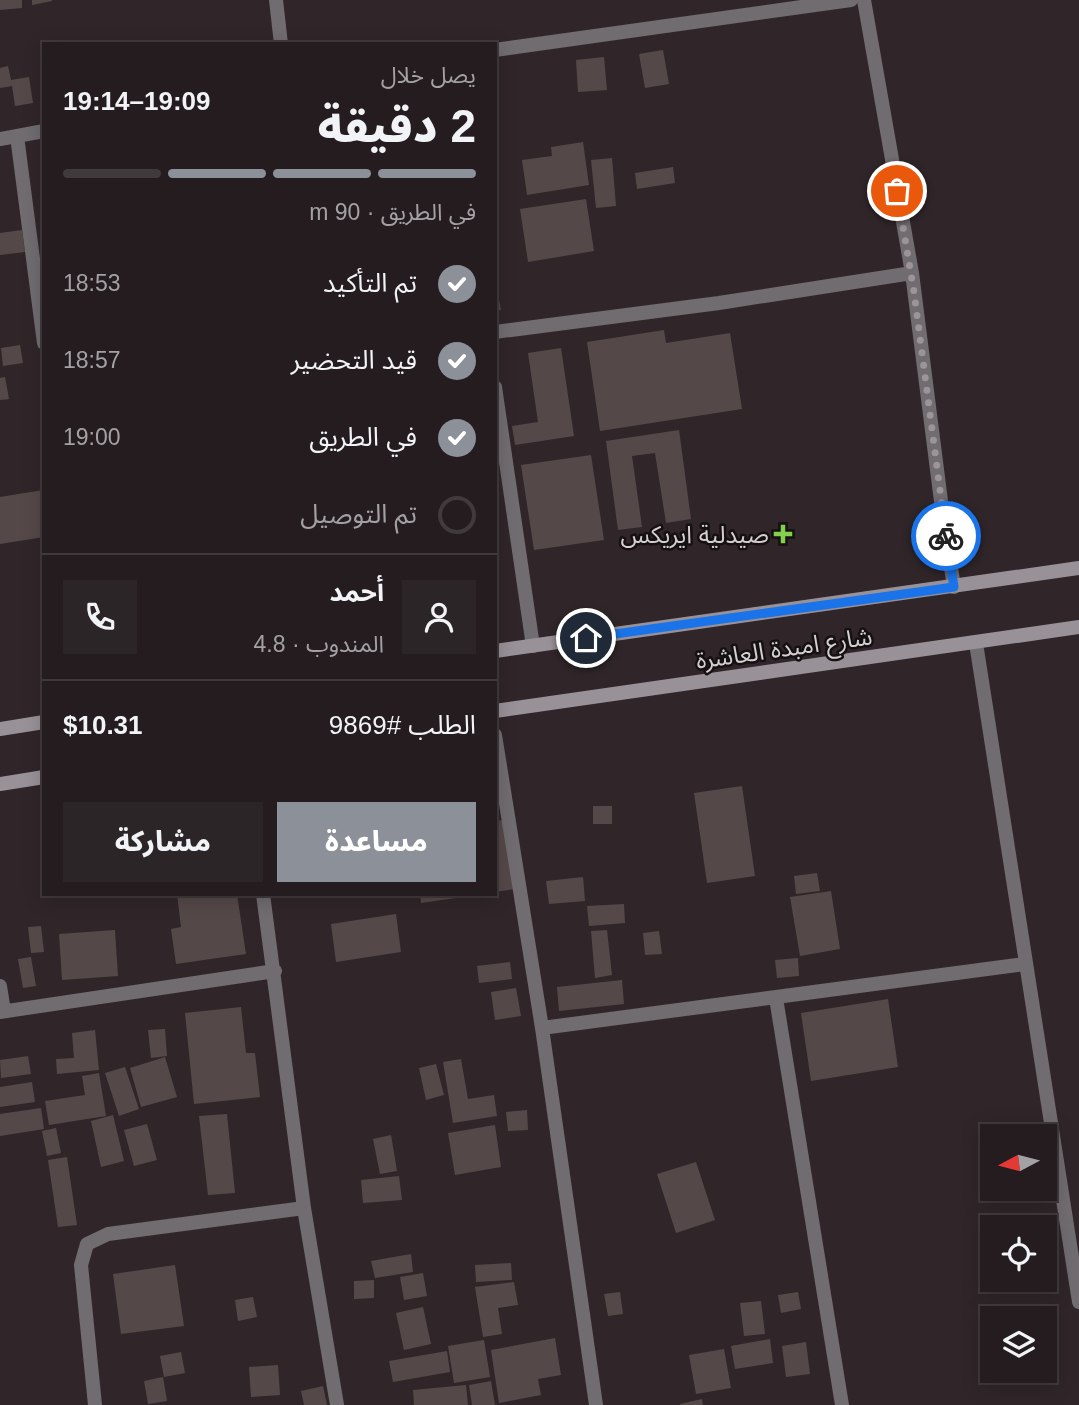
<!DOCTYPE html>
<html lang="ar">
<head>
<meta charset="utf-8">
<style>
  body { margin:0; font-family:Helvetica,"Noto Sans Arabic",sans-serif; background:#2c2528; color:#f1f3f6; direction:rtl; height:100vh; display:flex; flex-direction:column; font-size:26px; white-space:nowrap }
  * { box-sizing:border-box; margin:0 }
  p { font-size:23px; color:#a3a1a4 }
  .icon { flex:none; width:38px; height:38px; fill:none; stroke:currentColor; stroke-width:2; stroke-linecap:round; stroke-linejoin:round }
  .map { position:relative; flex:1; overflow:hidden; direction:ltr }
  .sheet { position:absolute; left:42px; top:42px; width:455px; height:854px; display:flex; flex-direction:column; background:#241c1f; border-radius:0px; box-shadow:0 4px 18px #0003,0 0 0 2px #413a3d; direction:rtl }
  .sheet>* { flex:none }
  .needle { width:46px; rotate:263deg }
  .tools { position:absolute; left:980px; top:1124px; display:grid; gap:14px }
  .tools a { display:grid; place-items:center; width:77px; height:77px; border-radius:0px; background:#241c1f; box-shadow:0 4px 18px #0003,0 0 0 2px #413a3d; font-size:35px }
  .pin { position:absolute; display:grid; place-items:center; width:60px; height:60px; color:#fff; margin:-30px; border:4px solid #fff; border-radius:50%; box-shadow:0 2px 7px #0007 }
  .courier { position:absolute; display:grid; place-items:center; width:70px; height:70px; margin:-35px; border:5px solid #1a73e8; border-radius:50%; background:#fff; color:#222; box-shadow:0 2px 9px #0007 }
  .overview em { font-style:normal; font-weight:800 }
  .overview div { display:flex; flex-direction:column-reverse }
  .overview { display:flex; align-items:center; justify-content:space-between; height:119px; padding:0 21px }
  h1 { font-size:46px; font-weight:800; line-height:52px }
  .bar { display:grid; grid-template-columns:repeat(4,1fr); gap:10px 7px; align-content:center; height:84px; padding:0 21px }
  .bar i { height:9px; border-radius:5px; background:#413a3d }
  .bar .active { background:#8c9099 }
  .bar p { grid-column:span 4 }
  .line { display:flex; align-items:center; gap:18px; padding:0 21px; border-top:2px solid #413a3d }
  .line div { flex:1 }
  .round { display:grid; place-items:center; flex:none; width:74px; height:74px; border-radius:0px; background:#2c2528 }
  ol { padding:0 21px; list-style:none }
  li { display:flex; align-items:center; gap:21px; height:77px }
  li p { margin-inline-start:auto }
  li .icon { padding:7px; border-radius:50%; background:#8c9099; color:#fff; stroke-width:4 }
  li:last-child { color:#a3a1a4 }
  li i { width:38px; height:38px; border:4px solid #413a3d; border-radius:50% }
  .action { display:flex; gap:14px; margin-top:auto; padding:14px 21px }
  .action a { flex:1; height:80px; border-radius:0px; background:#8c9099; color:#fff; font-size:28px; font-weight:800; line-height:80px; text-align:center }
  .action a+a { background:#2c2528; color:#f1f3f6 }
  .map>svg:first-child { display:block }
</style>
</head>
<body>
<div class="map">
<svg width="1079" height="1405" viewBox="0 0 1079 1405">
  <rect width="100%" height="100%" fill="#302629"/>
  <!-- building -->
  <path fill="#554848" d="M0,0H22V8L0,10Z
    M32,0H52V1L32,5Z
    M663,50L669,84L645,88L639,54Z
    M604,57L607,90L578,92L576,60Z
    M8,66L11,80L29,77L33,103L15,106L12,86L0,88V68Z
    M583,142L589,185L527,195L522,160L552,156L551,147Z
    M612,158L616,206L596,208L591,160Z
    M673,167L675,183L637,189L635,173Z
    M586,199L594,251L528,262L520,209Z
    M22,230L25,252L0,255V233Z
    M495,280L501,310L495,311Z
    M664,330L666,343L730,333L742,409L600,431L587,342Z
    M20,345L23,363L3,366L1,348Z
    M561,348L574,436L515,445L512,426L538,422L528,353Z
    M5,377L9,399L0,400V378Z
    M679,430L691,519L666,523L655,453L632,456L642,527L618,530L606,441Z
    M591,455L604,540L534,550L521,465Z
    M43,490L44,537L0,544V497Z
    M742,786L755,876L707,883L694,793Z
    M593,806H612V824H593Z
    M511,819L521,888L495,892V821Z
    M817,873L820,891L796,894L794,876Z
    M583,877L585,901L549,904L546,881Z
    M831,891L840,949L800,956L790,897Z
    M177,894H237L246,954L176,964L171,929L181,927Z
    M420,894H470V896L421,903Z
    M624,904L625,923L589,926L587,906Z
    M396,914L401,952L336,962L331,924Z
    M41,926L44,952L31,953L28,927Z
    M115,930L118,976L62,980L59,934Z
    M607,930L612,975L595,978L591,931Z
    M659,931L662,954L645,955L643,933Z
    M31,957L36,986L23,988L18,959Z
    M798,958L799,976L777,978L775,960Z
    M510,962L512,979L479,983L477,966Z
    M622,980L624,1004L559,1011L557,987Z
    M516,988L521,1016L495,1020L491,992Z
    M888,999L898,1067L811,1081L801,1013Z
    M241,1007L246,1053H255L260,1097L194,1104L185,1013Z
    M165,1029L167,1056L151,1058L148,1030Z
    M95,1030L99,1070L57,1074L56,1059L74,1058L72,1033Z
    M28,1056L31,1074L1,1078L0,1060Z
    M165,1057L177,1097L141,1107L130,1068Z
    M461,1059L468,1099L494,1095L497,1116L453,1123L443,1062Z
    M436,1064L444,1095L426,1100L419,1068Z
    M125,1067L139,1109L119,1116L105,1073Z
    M99,1073L106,1116L49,1125L45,1101L85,1095L82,1076Z
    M32,1082L35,1102L0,1107V1087Z
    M41,1108L44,1129L0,1136V1114Z
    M527,1110L528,1130L508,1131L506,1112Z
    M227,1114L235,1193L208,1195L199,1116Z
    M113,1115L124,1161L101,1167L91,1121Z
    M147,1124L157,1160L134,1166L124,1130Z
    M495,1125L501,1167L455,1175L448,1133Z
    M56,1128L61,1153L47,1156L42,1131Z
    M391,1135L397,1171L380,1174L373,1139Z
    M67,1157L77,1225L58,1227L48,1160Z
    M696,1162L715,1220L676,1233L657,1174Z
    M399,1176L402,1200L363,1203L361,1180Z
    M411,1254L413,1272L375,1278L371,1261Z
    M511,1263L512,1280L476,1282L475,1265Z
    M175,1265L184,1326L121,1334L113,1274Z
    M423,1273L427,1296L404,1300L400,1277Z
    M374,1280V1298L354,1299V1281Z
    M514,1282L518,1305L498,1308L502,1334L483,1337L475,1287Z
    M620,1292L623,1314L608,1316L604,1294Z
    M798,1292L801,1309L781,1313L778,1295Z
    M253,1297L257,1317L238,1321L235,1300Z
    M761,1301L765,1334L744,1336L740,1303Z
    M423,1307L431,1344L404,1350L396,1313Z
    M555,1338L561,1375L538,1379L541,1395L499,1403L491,1350Z
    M770,1339L773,1363L735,1369L731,1346Z
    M484,1340L490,1377L454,1383L448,1346Z
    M806,1342L810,1374L786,1377L782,1346Z
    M724,1349L731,1388L696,1394L689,1355Z
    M447,1351L450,1372L393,1382L389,1361Z
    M181,1352L185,1373L164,1377L160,1356Z
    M278,1365L280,1395L251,1397L249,1367Z
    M163,1377L167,1401L148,1404L144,1381Z
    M491,1381L495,1405H472L469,1385Z
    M466,1385L468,1405H414L413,1390Z
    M323,1386L327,1405H304L301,1391Z
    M702,1399L703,1405H680V1404Z"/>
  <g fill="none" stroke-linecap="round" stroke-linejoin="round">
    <!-- street -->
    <path stroke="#706c70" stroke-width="14" d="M276,0L281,44
      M864,0L912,273L941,501L954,587
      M495,50L851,0
      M17,136L44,343
      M0,139L44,131
      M495,332L719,303L912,273
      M495,387L533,646
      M976,643L1079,1302
      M495,735L542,1028L596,1405
      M263,894L304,1208L337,1405
      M0,986L4,1011
      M776,998L842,1405
      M0,1012L275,971
      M542,1028L1025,964
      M95,1405L81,1265L87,1244L108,1234L304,1208"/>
    <!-- secondary -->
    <path stroke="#989298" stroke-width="14" d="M495,651L1079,568
      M495,711L1079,627
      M0,729L44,722
      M0,784L44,777"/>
  </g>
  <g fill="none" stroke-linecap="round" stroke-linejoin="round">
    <!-- done -->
    <path stroke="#9c9497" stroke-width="7" stroke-dasharray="0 12.6" d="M897,191L914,292L946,536"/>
    <!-- route -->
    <path stroke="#1a73e8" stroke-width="9" d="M586,638L954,587L946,536"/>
  </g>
  <!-- markers -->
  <path fill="#83d04f" stroke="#151012" stroke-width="2.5" d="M779.5 523.5h7v7h7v7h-7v7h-7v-7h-7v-7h7z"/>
  <g text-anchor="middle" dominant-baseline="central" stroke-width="5" stroke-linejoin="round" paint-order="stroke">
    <!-- poi labels -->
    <g font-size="24" fill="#d6cfd2" stroke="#151012" text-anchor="end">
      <text x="769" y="534">صيدلية ايريكس</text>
    </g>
    <!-- street labels -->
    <g font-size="24" fill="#d6cfd2" stroke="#151012">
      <text transform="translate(784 648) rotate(-8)">شارع امبدة العاشرة</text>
    </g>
  </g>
</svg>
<div class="tools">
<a><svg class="needle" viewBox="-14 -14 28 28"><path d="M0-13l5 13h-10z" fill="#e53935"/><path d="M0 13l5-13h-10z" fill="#a3a1a4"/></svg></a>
<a><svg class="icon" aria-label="locate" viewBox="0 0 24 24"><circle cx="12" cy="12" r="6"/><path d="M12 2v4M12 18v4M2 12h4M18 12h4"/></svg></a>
<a><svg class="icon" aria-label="layers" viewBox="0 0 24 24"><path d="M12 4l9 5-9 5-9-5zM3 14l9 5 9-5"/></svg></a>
</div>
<div class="pin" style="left:897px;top:191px;background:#ea580c"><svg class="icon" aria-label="bag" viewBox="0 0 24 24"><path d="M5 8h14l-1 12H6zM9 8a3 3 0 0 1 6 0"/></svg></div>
<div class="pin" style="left:586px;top:638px;background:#1f2937"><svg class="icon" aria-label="home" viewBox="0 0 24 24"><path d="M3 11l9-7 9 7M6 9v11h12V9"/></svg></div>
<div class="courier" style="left:946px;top:536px"><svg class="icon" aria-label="bike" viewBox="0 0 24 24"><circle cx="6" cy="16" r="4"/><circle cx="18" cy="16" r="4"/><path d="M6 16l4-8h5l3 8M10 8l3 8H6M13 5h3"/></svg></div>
<section class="sheet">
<div class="overview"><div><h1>2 دقيقة</h1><p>يصل خلال</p></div><em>19:09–19:14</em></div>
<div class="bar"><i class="active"></i><i class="active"></i><i class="active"></i><i></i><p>في الطريق · 90 m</p></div>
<ol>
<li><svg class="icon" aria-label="check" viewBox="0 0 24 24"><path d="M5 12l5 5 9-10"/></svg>تم التأكيد<p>18:53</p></li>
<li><svg class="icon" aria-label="check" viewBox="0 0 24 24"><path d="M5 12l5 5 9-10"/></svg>قيد التحضير<p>18:57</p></li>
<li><svg class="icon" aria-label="check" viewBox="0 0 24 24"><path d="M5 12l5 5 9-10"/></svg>في الطريق<p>19:00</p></li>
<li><i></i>تم التوصيل</li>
</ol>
<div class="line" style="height:126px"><a class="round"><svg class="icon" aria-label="person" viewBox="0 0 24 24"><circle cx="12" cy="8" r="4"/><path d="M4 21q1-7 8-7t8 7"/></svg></a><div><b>أحمد</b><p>المندوب · 4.8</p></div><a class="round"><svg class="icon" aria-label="phone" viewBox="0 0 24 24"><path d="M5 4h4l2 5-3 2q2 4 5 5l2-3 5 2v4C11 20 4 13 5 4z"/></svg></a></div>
<div class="line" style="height:91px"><div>الطلب #9869</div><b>$10.31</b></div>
<div class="action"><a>مساعدة</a><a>مشاركة</a></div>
</section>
</div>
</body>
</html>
